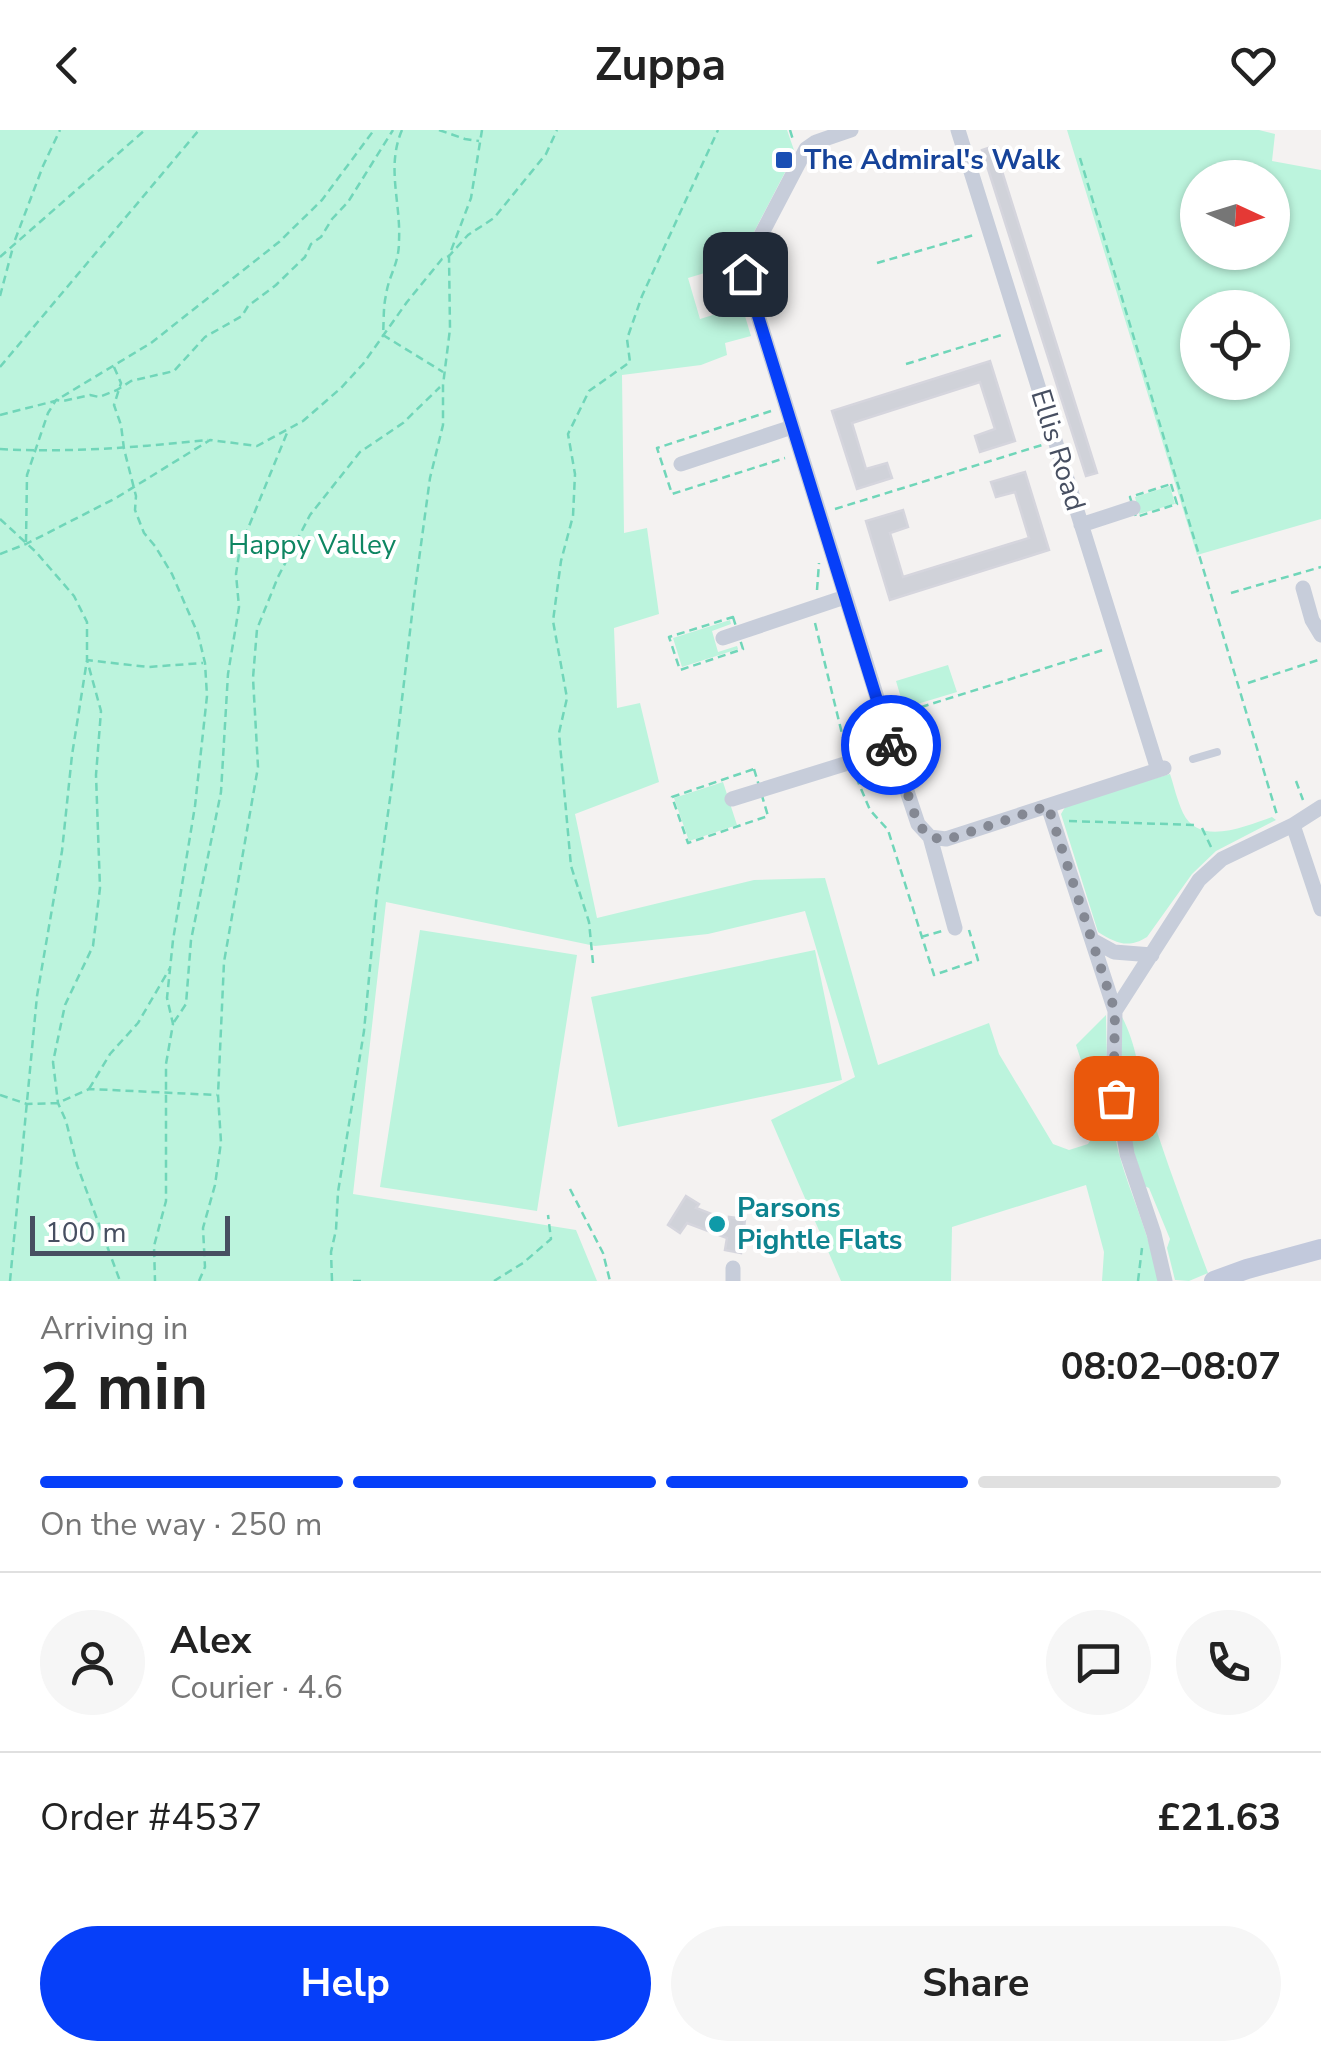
<!DOCTYPE html>
<html lang="en">
<head>
<meta charset="utf-8">
<style>
  body { margin:0; font-family:"Nunito Sans",sans-serif; background:#f6f6f6; color:#222; height:100vh; display:flex; flex-direction:column; font-size:38px; white-space:nowrap }
  * { box-sizing:border-box; margin:0 }
  p { font-size:32px; color:#767676 }
  .icon { flex:none; width:55px; height:55px; fill:none; stroke:currentColor; stroke-width:2; stroke-linecap:round; stroke-linejoin:round }
  .map { position:relative; height:1151px; overflow:hidden }
  .details { display:flex; flex-direction:column; background:#fff; flex:1 }
  .details>* { flex:none }
  .needle { width:65px; rotate:94deg }
  .controls { position:absolute; left:1180px; top:30px; display:grid; gap:20px }
  .controls a { display:grid; place-items:center; width:110px; height:110px; border-radius:50%; background:#fff; box-shadow:0 2px 8px #0004; font-size:50px }
  .scale { position:absolute; left:30px; bottom:25px; width:200px; box-sizing:border-box; padding-left:10px; border:5px solid #474f61; border-top:0; font-size:28px; line-height:35px; white-space:nowrap; color:#474f61; -webkit-text-stroke:8px #fff; paint-order:stroke }
  .pin { position:absolute; display:grid; place-items:center; width:85px; height:85px; color:#fff; margin:-42px; border-radius:20px; box-shadow:0 5px 15px #0006 }
  .courier { position:absolute; display:grid; place-items:center; width:100px; height:100px; margin:-50px; border:8px solid #063ff9; border-radius:50%; background:#fff; color:#222; box-shadow:0 2px 12px #0007 }
  .headline em { font-style:normal; font-weight:700 }
  .headline div { display:flex; flex-direction:column-reverse }
  .headline { display:flex; align-items:center; justify-content:space-between; height:170px; padding:0 40px }
  h1 { font-size:65px; font-weight:700; line-height:75px }
  .bar { display:grid; grid-template-columns:repeat(4,1fr); gap:15px 10px; align-content:center; height:120px; padding:0 40px }
  .bar i { height:12px; border-radius:8px; background:#e0e0e0 }
  .bar .on { background:#063ff9 }
  .bar p { grid-column:span 4 }
  .line { display:flex; align-items:center; gap:25px; padding:0 40px; border-top:2px solid #e0e0e0 }
  .line div { flex:1 }
  .round { display:grid; place-items:center; flex:none; width:105px; height:105px; border-radius:52px; background:#f6f6f6 }
  .button { display:flex; gap:20px; margin-top:auto; padding:20px 40px }
  .button a { flex:1; height:115px; border-radius:60px; background:#063ff9; color:#fff; font-size:40px; font-weight:700; line-height:115px; text-align:center }
  .button a+a { background:#f6f6f6; color:#222 }
  header { display:flex; justify-content:space-between; align-items:center; height:130px; padding:0 40px; background:#fff; font-size:45px; font-weight:700 }
  .map>svg:first-child { display:block }
</style>
</head>
<body>
<header><svg class="icon" aria-label="back" viewBox="0 0 24 24"><path d="M15 5l-7 7 7 7"/></svg>Zuppa<svg class="icon" aria-label="heart" viewBox="0 0 24 24"><path d="M12 20l-8-8c-3-5 5-10 8-4 3-6 11-1 8 4z"/></svg></header>
<div class="map">
<svg width="1321" height="1151" viewBox="0 0 1321 1151">
  <rect width="100%" height="100%" fill="#f4f2f1"/>
  <!-- green -->
  <path fill="#bcf4dd" fill-rule="evenodd" d="M0,0H787L795,23L738,133L688,148L700,189L742,176L751,206L725,213L727,225L701,235L622,245L624,403L647,398L659,484L614,498L617,578L640,573L659,652L575,684L597,788L754,750L825,748L878,935L989,893L999,924L1053,1014L1069,1020L1088,1014L1102,993L1076,915L1106,885C1107,932 1107,978 1119,1024C1131,1067 1151,1107 1158,1151H1102L1104,1122L1086,1055L952,1097L951,1151H841L771,990L855,947L805,781L708,804L595,816L386,772L353,1064L576,1100L597,1151H0Z
    M1067,0H1259L1275,4L1272,31L1321,40V389L1197,425ZM1198,48H1272V122H1198ZM1198,178H1272V252H1198Z
    M1170,356L1175,374L1139,384L1135,367Z
    M730,490L731,494L712,501L718,522L737,516L738,519L682,537L673,508Z
    M948,535L957,562L904,578L896,551Z
    M1170,644C1174,656 1177,670 1183,683C1199,717 1246,696 1272,687L1276,690L1216,721L1192,744L1147,807C1128,819 1116,813 1098,802L1061,684L1067,674Z
    M723,652L737,695L689,711L674,668Z
    M420,800L577,825L537,1081L380,1057Z
    M815,820L842,950L618,997L591,867Z
    M1121,885C1138,917 1137,941 1148,974C1166,1031 1187,1087 1208,1143L1189,1151L1175,1150L1167,1118L1170,1109L1149,1058L1142,1055L1121,968Z"/>
  <!-- building -->
  <path fill="#d0d2d9" stroke="#d5d5dd" stroke-width="2.5" d="M994,16L1097,343L1086,346L982,20Z
    M990,231L1015,311L980,322L975,306L995,299L980,252L852,293L866,339L887,333L892,348L857,359L832,281Z
    M1025,342L1049,420L890,470L866,391L903,380L908,397L890,403L903,447L1029,408L1015,362L996,367L991,352Z
    M686,1066L699,1074L696,1078L729,1091V1087L745,1089L741,1123L725,1120L727,1108L687,1093L680,1103L668,1095Z"/>
  <g fill="none" stroke-linecap="round" stroke-linejoin="round">
    <!-- path -->
    <path stroke="#70d6b9" stroke-width="2.5" stroke-dasharray="8 5" stroke-linecap="butt" d="M402,0C386,37 401,72 399,111C399,135 389,144 386,165C383,178 384,192 383,205L443,242
      M439,0L465,9L479,11
      M790,0L793,10
      M1080,28L1277,685
      M15,110L43,36L60,0
      M0,127L145,0
      M877,133L974,105
      M0,166L13,117
      M906,234L1005,204
      M0,237L199,0
      M114,237L121,253L114,275L121,295L124,319L136,366L135,380L144,403L155,416L172,444L198,504L205,533L207,566L195,676L173,810L167,868L173,894L166,934V1071L154,1116L155,1151
      M771,281L657,318L672,364L785,328
      M0,285L55,271L151,213L279,112L322,70L374,0
      M0,319C70,323 139,317 208,310
      M1171,354L1177,374L1136,387L1130,367Z
      M835,379L1042,315
      M0,389L36,422L74,466L87,492V530L101,581L96,645L100,758L93,816L65,875L53,932L58,973L66,991L77,1035L120,1151
      M26,412L27,345L48,283L56,270L63,271L90,265L99,267L117,260L131,251L174,241L205,207L242,186L248,176L276,155L305,127L311,114L321,107L332,89L348,72L393,0
      M0,424L26,414L116,368L210,310L257,316L303,291L341,258L363,234L407,172L442,129L449,126L468,105L494,88L546,24L557,0
      M817,460L819,433
      M1231,463L1321,437
      M733,487L743,519L680,540L669,507Z
      M815,493L845,616
      M1248,553L1321,529
      M896,585L1103,520
      M754,639L768,686L688,713L672,667Z
      M856,647L870,680L888,700L934,845L978,830L969,800
      M1296,651L1303,670
      M1069,691L1197,695
      M1202,698L1212,719
      M921,807L942,801
      M593,833L589,792L571,736L559,603L567,568L553,491L561,431L573,386L575,344L568,304L589,261L630,232L627,209L642,166L718,0
      M174,892L186,874L191,810L221,662L228,544L239,477L236,444L240,418L287,303
      M89,959L110,924L138,893L170,838
      M0,965L27,974L58,973L89,959L217,965
      M570,1059L603,1123L610,1151
      M10,1151L37,866L62,721L72,625L87,530L148,537L203,533
      M199,1151L205,1137L203,1098L215,1055L221,1012L218,965L224,832L258,637L253,548L257,499L278,447L310,385L360,322L403,293L440,257
      M332,1151L331,1122L336,1100L338,1062L364,901L377,763L392,654L415,459L430,348L443,295V255L450,199L449,126L471,68L482,0
      M353,1151H364
      M494,1151L523,1133L551,1109L548,1085
      M1138,1151L1142,1118"/>
    <!-- lane -->
    <path stroke="#c7cdda" stroke-width="8" d="M1193,629L1217,622"/>
    <!-- street -->
    <path stroke="#c7cdda" stroke-width="15" d="M851,0L816,12L806,19L749,128L745,144L893,619L918,694L930,707L955,798
      M958,0L1158,640
      M681,334L792,297
      M1081,395L1133,378
      M1303,458L1312,490L1321,505
      M723,508L845,467
      M732,669L893,619
      M1048,676L1115,881
      M1293,695L1321,779
      M930,707L946,709L1164,638
      M1094,811L1114,822L1152,825
      M733,1151V1138
      M1165,1151L1154,1104L1127,1024L1114,941L1115,881L1199,750L1222,729L1293,695L1321,677"/>
    <!-- secondary -->
    <path stroke="#c2c9dc" stroke-width="20" d="M1214,1151L1247,1139L1321,1119"/>
  </g>
  <g fill="none" stroke-linecap="round" stroke-linejoin="round">
    <!-- done -->
    <path stroke="#848893" stroke-width="10" stroke-dasharray="0 18" d="M891,615L918,694L930,707L946,710L1048,676L1115,881L1114,940L1116,968"/>
    <!-- route -->
    <path stroke="#063ff9" stroke-width="12" d="M745,144L891,615"/>
  </g>
  <!-- markers -->
  <rect fill="#1a4fb4" stroke="#fff" stroke-width="4" x="774" y="20" width="20" height="20" rx="5"/>
  <circle fill="#0f9aa8" stroke="#fff" stroke-width="4" cx="717" cy="1094" r="10"/>
  <g text-anchor="middle" dominant-baseline="central" stroke-width="8" stroke-linejoin="round" paint-order="stroke">
    <!-- transit labels -->
    <g font-size="28" font-weight="bold" fill="#164399" stroke="#fff" text-anchor="start">
      <text x="804" y="30">The Admiral's Walk</text>
    </g>
    <!-- street labels -->
    <g font-size="28" fill="#474f61" stroke="#fff">
      <text transform="translate(1058 320) rotate(73)">Ellis Road</text>
    </g>
    <!-- park labels -->
    <g font-size="28" fill="#0e8662" stroke="#fff">
      <text x="312" y="415">Happy Valley</text>
    </g>
    <!-- culture labels -->
    <g font-size="28" font-weight="bold" fill="#0d838f" stroke="#fff" text-anchor="start">
      <text x="737" y="1078">Parsons<tspan x="737" dy="32">Pightle Flats</tspan></text>
    </g>
  </g>
</svg>
<div class="controls">
<a><svg class="needle" viewBox="-14 -14 28 28"><path d="M0-13l5 13h-10z" fill="#e53935"/><path d="M0 13l5-13h-10z" fill="#767676"/></svg></a>
<a><svg class="icon" aria-label="locate" viewBox="0 0 24 24"><circle cx="12" cy="12" r="6"/><path d="M12 2v4M12 18v4M2 12h4M18 12h4"/></svg></a>
</div>
<div class="scale">100 m</div>
<div class="pin" style="left:1116px;top:968px;background:#ea580c"><svg class="icon" aria-label="bag" viewBox="0 0 24 24"><path d="M5 8h14l-1 12H6zM9 8a3 3 0 0 1 6 0"/></svg></div>
<div class="pin" style="left:745px;top:144px;background:#1f2937"><svg class="icon" aria-label="home" viewBox="0 0 24 24"><path d="M3 11l9-7 9 7M6 9v11h12V9"/></svg></div>
<div class="courier" style="left:891px;top:615px"><svg class="icon" aria-label="bike" viewBox="0 0 24 24"><circle cx="6" cy="16" r="4"/><circle cx="18" cy="16" r="4"/><path d="M6 16l4-8h5l3 8M10 8l3 8H6M13 5h3"/></svg></div>
</div>
<section class="details">
<div class="headline"><div><h1>2 min</h1><p>Arriving in</p></div><em>08:02–08:07</em></div>
<div class="bar"><i class="on"></i><i class="on"></i><i class="on"></i><i></i><p>On the way · 250 m</p></div>
<div class="line" style="height:180px"><a class="round"><svg class="icon" aria-label="person" viewBox="0 0 24 24"><circle cx="12" cy="8" r="4"/><path d="M4 21q1-7 8-7t8 7"/></svg></a><div><b>Alex</b><p>Courier · 4.6</p></div><a class="round"><svg class="icon" aria-label="chat" viewBox="0 0 24 24"><path d="M4 5h16v11H9l-5 4z"/></svg></a><a class="round"><svg class="icon" aria-label="phone" viewBox="0 0 24 24"><path d="M5 4h4l2 5-3 2q2 4 5 5l2-3 5 2v4C11 20 4 13 5 4z"/></svg></a></div>
<div class="line" style="height:130px"><div>Order #4537</div><b>£21.63</b></div>
<div class="button"><a>Help</a><a>Share</a></div>
</section>
</body>
</html>
